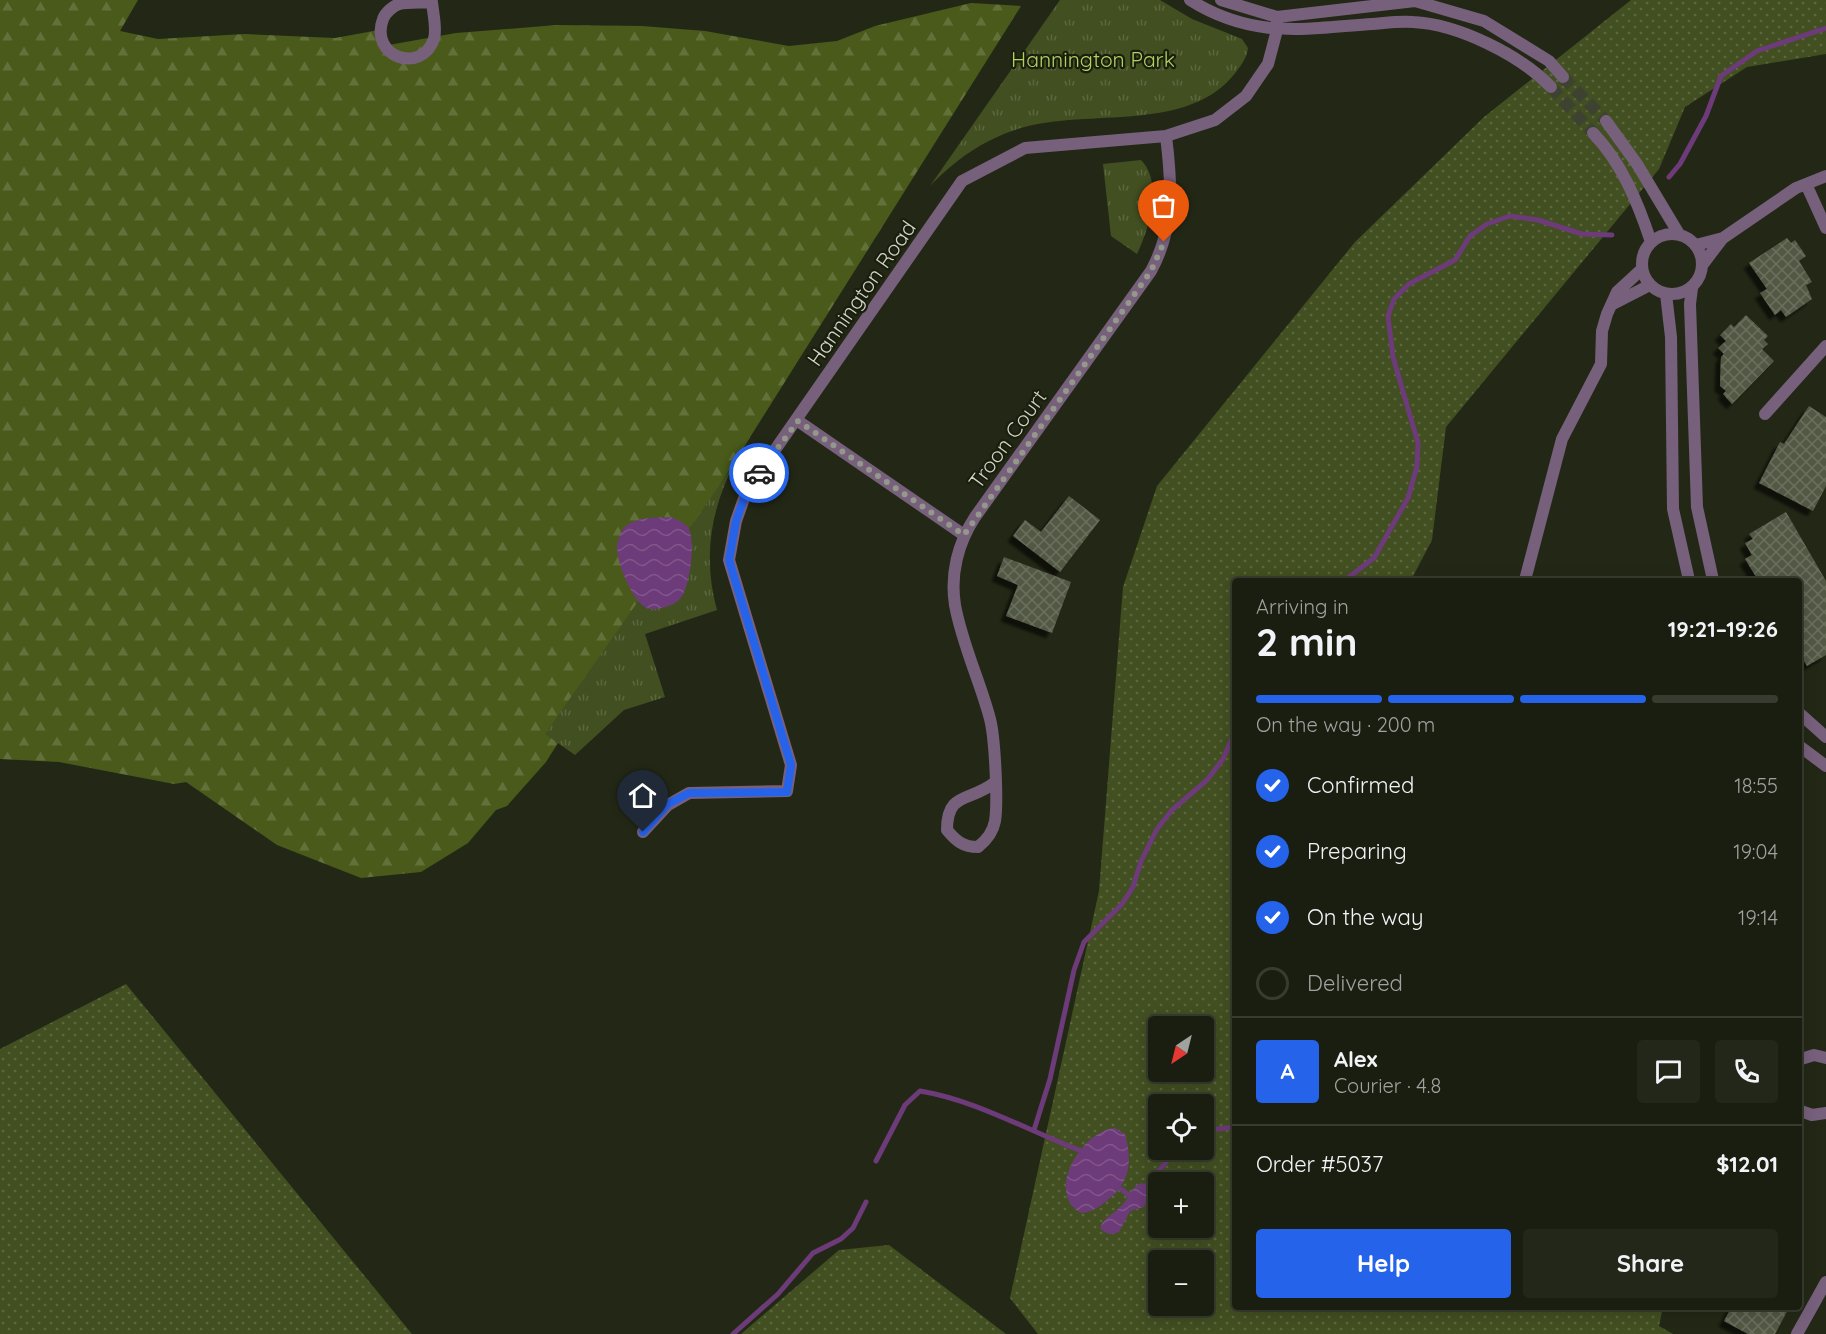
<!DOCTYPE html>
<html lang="en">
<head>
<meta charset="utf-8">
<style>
  body { margin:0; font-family:Quicksand,sans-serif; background:#232719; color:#f1f3f6; height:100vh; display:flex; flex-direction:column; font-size:22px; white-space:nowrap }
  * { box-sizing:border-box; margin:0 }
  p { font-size:20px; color:#9fa29f }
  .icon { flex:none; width:33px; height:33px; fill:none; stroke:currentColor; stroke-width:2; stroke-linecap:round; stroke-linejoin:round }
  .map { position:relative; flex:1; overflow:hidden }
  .panel { position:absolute; left:1232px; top:578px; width:570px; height:732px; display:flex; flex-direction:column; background:#1a1e10; border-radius:6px; box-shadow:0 3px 15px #0003,0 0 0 2px #383c30 }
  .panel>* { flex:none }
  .needle { width:39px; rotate:215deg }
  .tools { position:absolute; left:1148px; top:1016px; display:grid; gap:12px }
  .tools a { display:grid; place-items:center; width:66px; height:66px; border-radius:6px; background:#1a1e10; box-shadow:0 3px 15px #0003,0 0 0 2px #383c30; font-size:30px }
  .pin { position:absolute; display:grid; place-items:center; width:51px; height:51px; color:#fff; margin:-62px -26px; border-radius:50% 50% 50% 0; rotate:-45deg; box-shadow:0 0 6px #0007 }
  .pin .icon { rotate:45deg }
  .courier { position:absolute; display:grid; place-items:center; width:60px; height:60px; margin:-30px; border:4px solid #2563eb; border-radius:50%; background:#fff; color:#222; box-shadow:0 2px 8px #0007 }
  .headline em { font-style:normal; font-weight:700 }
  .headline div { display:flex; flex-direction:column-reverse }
  .headline { display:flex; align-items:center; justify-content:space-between; height:102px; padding:0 24px }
  h1 { font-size:39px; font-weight:700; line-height:45px }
  .bar { display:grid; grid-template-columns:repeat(4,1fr); gap:9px 6px; align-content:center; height:72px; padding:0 24px }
  .bar i { height:8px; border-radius:4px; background:#383c30 }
  .bar .current { background:#2563eb }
  .bar p { grid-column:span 4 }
  .line { display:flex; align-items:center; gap:15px; padding:0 24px; border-top:2px solid #383c30 }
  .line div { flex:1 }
  .round { display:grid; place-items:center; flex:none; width:63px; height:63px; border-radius:6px; background:#232719 }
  ol { padding:0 24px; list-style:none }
  li { display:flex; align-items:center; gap:18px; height:66px }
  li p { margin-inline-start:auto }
  li .icon { padding:6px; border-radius:50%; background:#2563eb; color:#fff; stroke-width:4 }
  li:last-child { color:#9fa29f }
  li i { width:33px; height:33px; border:3px solid #383c30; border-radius:50% }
  .primary-button { display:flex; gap:12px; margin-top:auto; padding:12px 24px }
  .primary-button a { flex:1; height:69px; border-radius:6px; background:#2563eb; color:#fff; font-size:24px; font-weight:700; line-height:69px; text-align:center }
  .primary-button a+a { background:#232719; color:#f1f3f6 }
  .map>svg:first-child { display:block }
</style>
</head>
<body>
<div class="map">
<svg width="1826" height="1334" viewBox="0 0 1826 1334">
  <defs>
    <pattern id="grass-dots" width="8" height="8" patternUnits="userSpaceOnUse" patternTransform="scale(1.5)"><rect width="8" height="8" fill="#424f21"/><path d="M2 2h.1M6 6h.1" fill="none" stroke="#5c6740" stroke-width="1.8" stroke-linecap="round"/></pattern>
    <pattern id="forest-firs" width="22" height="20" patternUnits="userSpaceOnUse" patternTransform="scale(1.5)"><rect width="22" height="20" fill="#495a1a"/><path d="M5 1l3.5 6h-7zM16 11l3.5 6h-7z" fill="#62713a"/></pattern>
    <pattern id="park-tufts" width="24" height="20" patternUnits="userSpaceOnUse" patternTransform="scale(1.5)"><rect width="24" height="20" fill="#424f21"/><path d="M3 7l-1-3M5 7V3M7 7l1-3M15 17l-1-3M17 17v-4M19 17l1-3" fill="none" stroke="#5c6740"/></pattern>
    <pattern id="water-waves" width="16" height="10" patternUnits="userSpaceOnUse" patternTransform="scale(1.5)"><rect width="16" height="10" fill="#6d3b79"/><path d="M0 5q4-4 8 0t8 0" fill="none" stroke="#81568b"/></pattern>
    <pattern id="building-cross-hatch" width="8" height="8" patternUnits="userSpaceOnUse" patternTransform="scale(1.5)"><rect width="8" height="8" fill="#525945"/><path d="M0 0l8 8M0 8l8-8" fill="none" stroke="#6a705e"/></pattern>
    <filter id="shadow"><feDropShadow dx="-5.5" dy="5.5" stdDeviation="1.5" flood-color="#0009"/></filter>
  </defs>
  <rect width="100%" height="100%" fill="#232816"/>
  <!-- grass -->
  <path fill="url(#grass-dots)" fill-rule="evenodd" d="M1631,0H1826V54L1747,67L1685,107L1659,169L1446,427L1432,540L1411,580H1234V1306L1663,1307L1659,1326L1673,1334H1038L1010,1298L1099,891L1123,587L1157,486L1355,242L1484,117ZM1158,1026H1203V1071H1158ZM1158,1104H1203V1149H1158ZM1158,1182H1203V1227H1158ZM1158,1260H1203V1305H1158Z
    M126,984L412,1334H0V1049Z
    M889,1245L1006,1334H741L839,1250Z"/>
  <!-- forest -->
  <path fill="url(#forest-firs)" d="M0,0H138L120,31L158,39L245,34L335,38L379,30L383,46L456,33L557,25L642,26L705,31L789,46L837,41L875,26L971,3L1021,6L546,762L507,806L496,810L468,843L421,872L361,878L277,845L186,782L174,784L59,762L0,759Z"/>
  <!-- park -->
  <path fill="url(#park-tufts)" d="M1060,0H1160L1192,19L1242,39L1248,48C1247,57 1242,64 1236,72C1189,134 1088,108 1021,128C984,139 956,159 930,186Z
    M1141,160C1164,184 1149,228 1137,254L1111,236L1103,164Z
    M733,466C710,513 703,558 717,610L645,634L665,697L624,710L575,755L545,734Z"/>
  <!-- water -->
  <path fill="url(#water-waves)" d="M671,517C676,519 683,522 687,526C697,536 690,591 679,600C673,606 658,610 649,609C633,605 616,561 617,546C617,543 621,532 623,529C634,516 656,518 671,517Z
    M1115,1128L1125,1134C1132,1159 1131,1180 1110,1198C1101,1206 1093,1212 1081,1213C1044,1193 1082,1130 1115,1128Z
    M1141,1183L1147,1185L1151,1191L1144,1207L1130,1211L1119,1232C1111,1235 1107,1235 1100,1228C1103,1218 1114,1214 1121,1206C1129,1199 1130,1188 1141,1183Z"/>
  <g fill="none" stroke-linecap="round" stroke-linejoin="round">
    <!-- stream -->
    <path stroke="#6d3b79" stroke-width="5" d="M1669,177L1680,164L1706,116L1721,76L1757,51L1826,28
      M1345,580L1374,558L1408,498L1417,466L1418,443L1393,357L1388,316L1394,299L1409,284L1455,260L1470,236L1487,224L1510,216L1538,220L1582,234L1612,235
      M1034,1130L1050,1079L1074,970L1084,942L1122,904L1133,887L1141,861L1157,829L1172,810L1207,780L1223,759L1234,734
      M1203,1131L1234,1127
      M876,1161L905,1105L920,1091C975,1100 1027,1130 1079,1150
      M1147,1185L1177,1149
      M1121,1189L1129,1195
      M733,1334L778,1294L813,1253L841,1239L853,1228L866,1202"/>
  </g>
  <!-- building -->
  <path fill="url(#building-cross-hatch)" filter="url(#shadow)" d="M1787,238L1791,243L1795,240L1806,256L1799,261L1812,282L1806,285L1812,299L1786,317L1781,310L1775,315L1760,293L1767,289L1749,263Z
    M1746,315L1768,336L1764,340L1768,344L1762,349L1774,361L1732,404L1723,394L1726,391L1720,386L1721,357L1724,354L1718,348L1726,341L1720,335L1731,324L1734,327Z
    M1809,406L1826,417V486L1813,511L1759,483L1780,442L1784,444Z
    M1069,496L1100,520L1060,572L1013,536L1025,520L1041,532Z
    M1786,512L1826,581V655L1807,666L1798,651V580H1758L1745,559L1752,555L1745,543L1753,539L1749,534Z
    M1004,557L1071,582L1052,633L1006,616L1018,585L997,576Z
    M1732,1306H1790L1775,1334H1748L1724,1321Z"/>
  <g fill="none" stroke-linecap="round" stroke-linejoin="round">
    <!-- tertiary-tunnel -->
    <path stroke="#3d4231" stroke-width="12" stroke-dasharray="12 6" stroke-linecap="butt" d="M1563,77L1606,121
      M1551,87L1593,133"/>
    <!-- minor -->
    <path stroke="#77607c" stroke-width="12" d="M432,2C433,13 437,29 434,39C421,75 369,57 383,19C385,13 393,6 399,4C409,2 422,3 432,2Z
      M1806,184L1826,228
      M1696,245L1723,238L1796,188L1826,176
      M1703,264L1722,239
      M1613,304L1650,285
      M1765,414L1826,346
      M798,421L964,535
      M1525,580L1562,439L1601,364L1602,331L1607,314L1617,292L1642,269
      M994,783C970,802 947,791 947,830C956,841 963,847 978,847C987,840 993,832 995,821C998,802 995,738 990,719C980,681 962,644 955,605C950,574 958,543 975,517L1151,271C1175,227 1172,185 1166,136
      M643,832L668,805L689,793L787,791L791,765L729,560L736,521L747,490L962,181L1025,148L1166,136L1215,120L1246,96L1268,64L1277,30V18
      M1798,1060L1814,1055L1826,1058
      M1798,1110L1812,1115L1826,1113
      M1797,1334L1826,1282"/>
    <!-- tertiary -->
    <path stroke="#77607c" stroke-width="12" d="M1190,0C1252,39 1303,29 1372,24C1385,23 1399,21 1413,22C1458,24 1520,55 1551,87
      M1221,0L1277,17L1415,1L1484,21L1549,61L1563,77
      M1606,121L1637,164L1679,234
      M1593,133C1622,163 1638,203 1651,242
      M1642 264a30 30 0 1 1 60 0a30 30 0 1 1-60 0Z
      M1692,288L1690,304L1697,507L1713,580
      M1666,294L1671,337L1673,509L1689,580
      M1798,712L1826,737
      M1798,745L1826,766"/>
  </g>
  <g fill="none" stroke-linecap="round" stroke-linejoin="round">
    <!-- done -->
    <path stroke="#94988a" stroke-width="6" stroke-dasharray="0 10.8" d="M759,473L798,421L964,535L1151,271L1164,242"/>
    <!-- route -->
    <path stroke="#2563eb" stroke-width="8" d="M643,832L668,804L689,793L787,792L791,765L729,560L736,521L747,490L759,473"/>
  </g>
  <g text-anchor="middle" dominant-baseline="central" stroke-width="4.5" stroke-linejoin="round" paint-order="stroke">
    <!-- park labels -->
    <g font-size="21" fill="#b1d161" stroke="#191f0c">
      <text x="1093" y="59">Hannington Park</text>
    </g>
    <!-- street labels -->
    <g font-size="21" fill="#d1d5c9" stroke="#191f0c">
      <text transform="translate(861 293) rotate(-55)">Hannington Road</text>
      <text transform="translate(1007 439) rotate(-54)">Troon Court</text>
    </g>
  </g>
</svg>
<div class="tools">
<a><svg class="needle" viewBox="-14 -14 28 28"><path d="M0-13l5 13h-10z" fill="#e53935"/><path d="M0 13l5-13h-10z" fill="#9fa29f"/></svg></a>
<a><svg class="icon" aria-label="locate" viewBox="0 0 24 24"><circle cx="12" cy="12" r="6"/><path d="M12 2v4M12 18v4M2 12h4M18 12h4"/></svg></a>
<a>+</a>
<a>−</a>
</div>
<div class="pin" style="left:1164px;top:242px;background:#ea580c"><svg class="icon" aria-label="bag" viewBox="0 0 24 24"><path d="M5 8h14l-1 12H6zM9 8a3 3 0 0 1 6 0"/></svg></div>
<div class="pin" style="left:643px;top:832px;background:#1f2937"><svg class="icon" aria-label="home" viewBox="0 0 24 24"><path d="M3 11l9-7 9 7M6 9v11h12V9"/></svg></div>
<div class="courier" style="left:759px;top:473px"><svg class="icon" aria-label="car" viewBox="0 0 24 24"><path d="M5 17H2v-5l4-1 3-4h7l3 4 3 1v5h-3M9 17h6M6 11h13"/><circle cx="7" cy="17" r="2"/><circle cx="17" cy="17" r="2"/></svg></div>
<section class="panel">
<div class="headline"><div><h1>2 min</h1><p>Arriving in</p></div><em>19:21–19:26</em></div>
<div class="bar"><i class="current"></i><i class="current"></i><i class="current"></i><i></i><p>On the way · 200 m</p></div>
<ol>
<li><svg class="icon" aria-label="check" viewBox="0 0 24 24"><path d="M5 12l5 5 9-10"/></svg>Confirmed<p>18:55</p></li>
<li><svg class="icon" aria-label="check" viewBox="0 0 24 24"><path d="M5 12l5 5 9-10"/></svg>Preparing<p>19:04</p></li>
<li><svg class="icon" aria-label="check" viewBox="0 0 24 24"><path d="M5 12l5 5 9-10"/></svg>On the way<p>19:14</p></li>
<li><i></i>Delivered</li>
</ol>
<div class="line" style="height:108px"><b class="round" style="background:#2563eb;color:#fff">A</b><div><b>Alex</b><p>Courier · 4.8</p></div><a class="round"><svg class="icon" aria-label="chat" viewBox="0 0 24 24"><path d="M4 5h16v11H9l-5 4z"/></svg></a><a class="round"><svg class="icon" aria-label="phone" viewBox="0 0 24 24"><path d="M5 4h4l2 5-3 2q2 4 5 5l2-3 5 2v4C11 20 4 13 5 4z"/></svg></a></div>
<div class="line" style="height:78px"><div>Order #5037</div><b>$12.01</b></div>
<div class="primary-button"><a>Help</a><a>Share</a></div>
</section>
</div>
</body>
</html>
